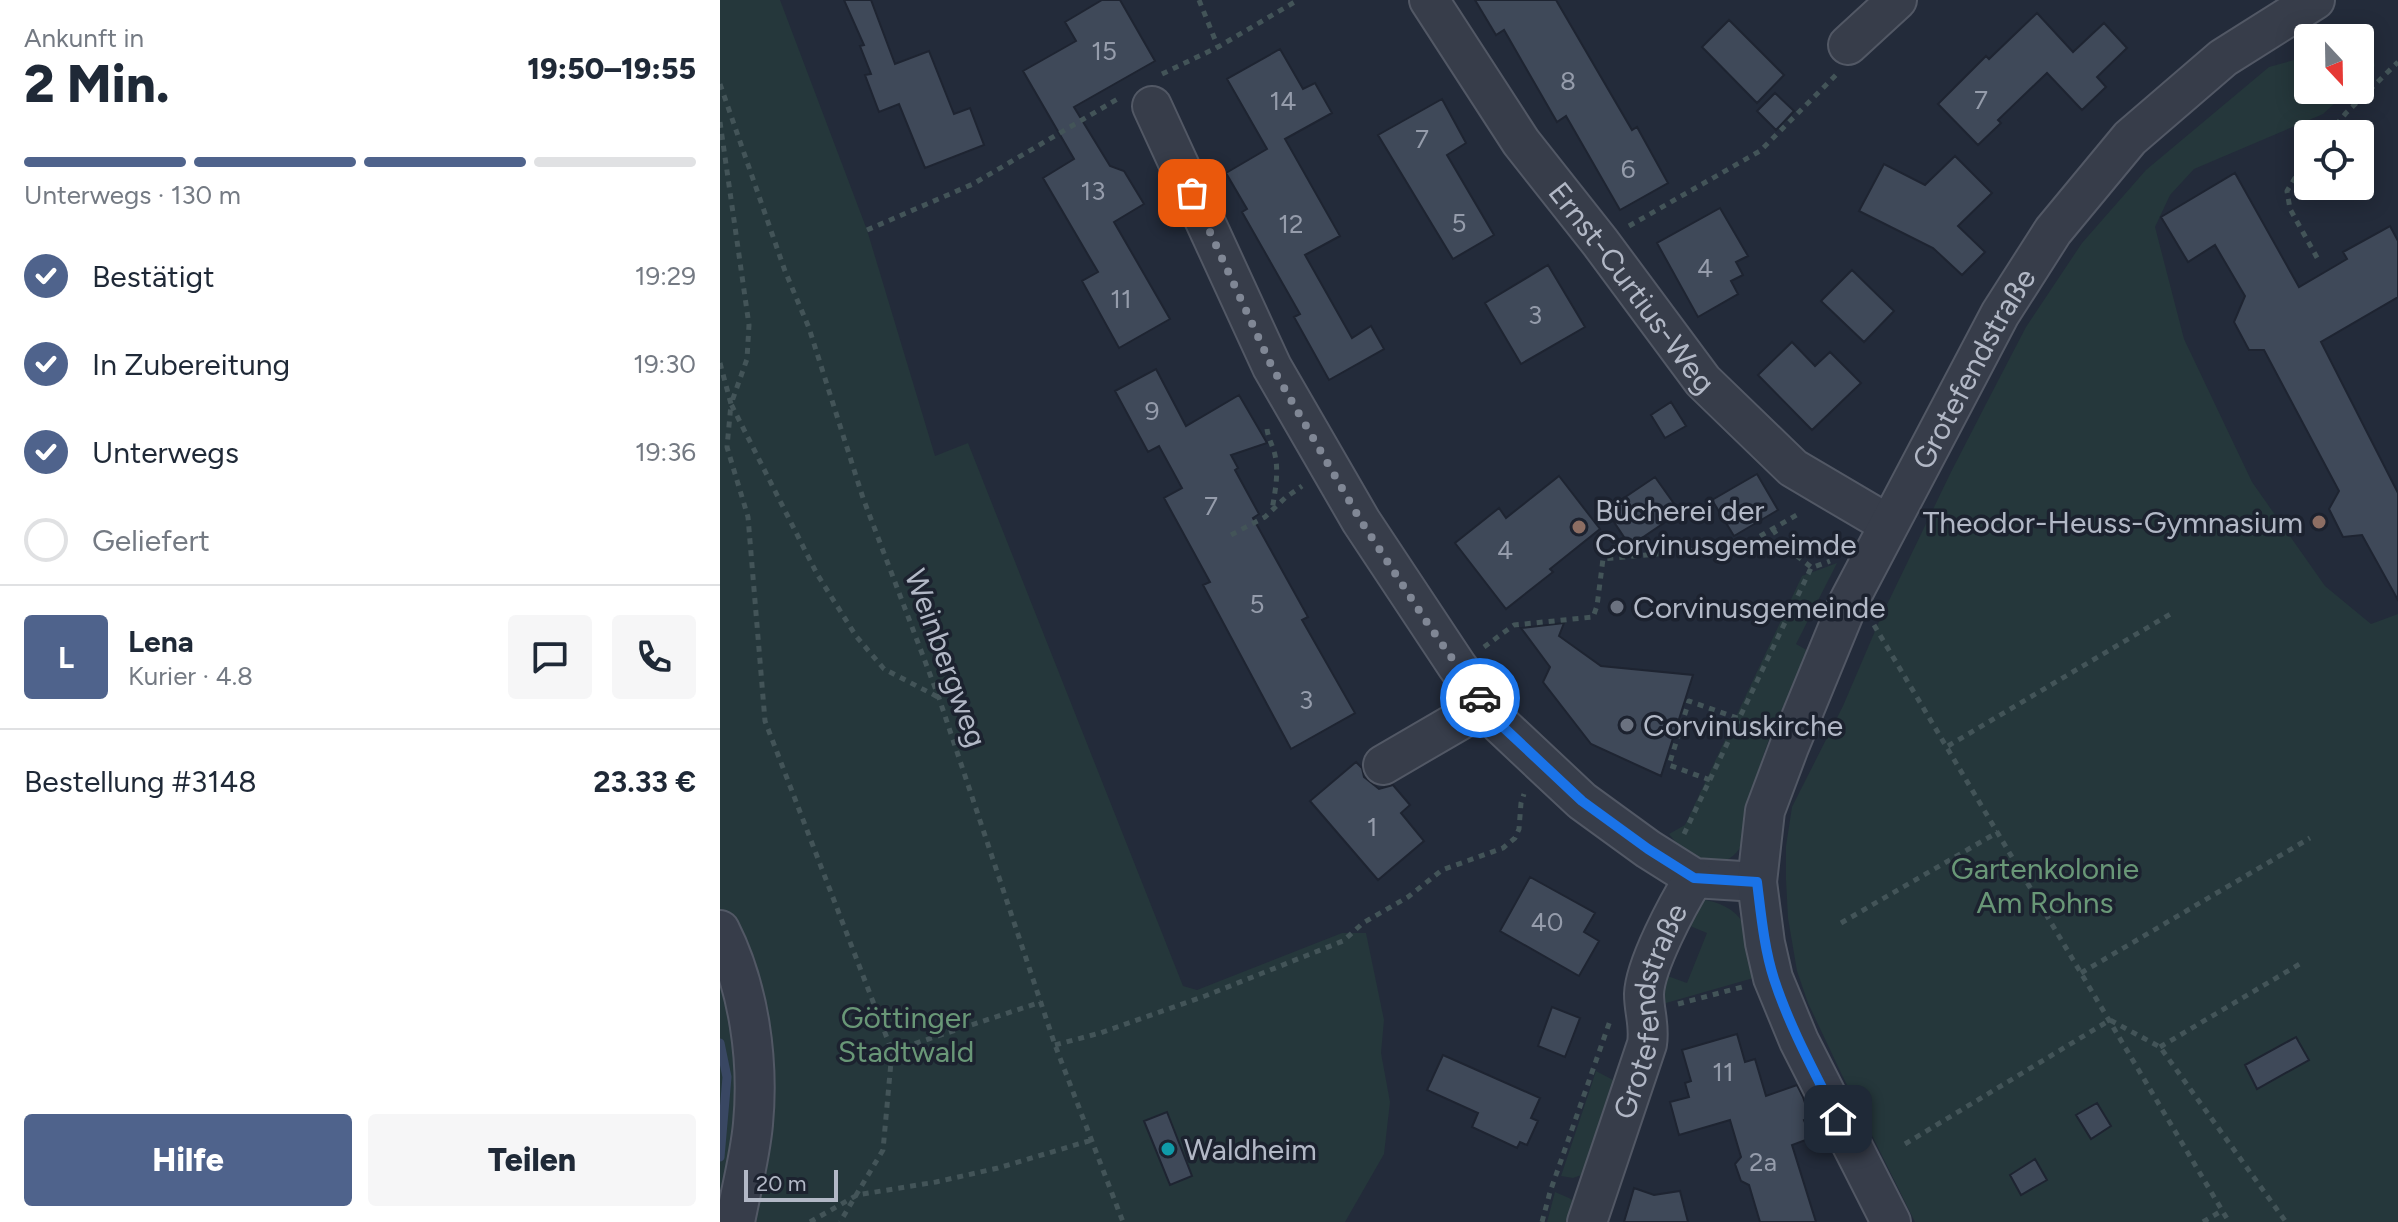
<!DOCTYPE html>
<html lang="de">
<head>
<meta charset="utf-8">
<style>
  body { margin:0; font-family:Figtree,sans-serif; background:#f6f6f7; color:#1f2937; height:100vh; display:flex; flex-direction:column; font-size:30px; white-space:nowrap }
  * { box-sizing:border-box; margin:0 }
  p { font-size:26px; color:#747a83 }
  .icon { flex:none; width:44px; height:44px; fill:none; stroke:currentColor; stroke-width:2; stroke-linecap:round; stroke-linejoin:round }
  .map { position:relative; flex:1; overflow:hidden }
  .panel { display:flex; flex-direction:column; background:#fff; width:720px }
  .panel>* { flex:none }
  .needle { width:52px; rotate:158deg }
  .buttons { position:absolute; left:1574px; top:24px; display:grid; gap:16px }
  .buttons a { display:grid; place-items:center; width:80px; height:80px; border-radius:8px; background:#fff; box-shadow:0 4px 20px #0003; font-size:40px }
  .scale { position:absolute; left:24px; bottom:20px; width:94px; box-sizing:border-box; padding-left:8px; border:4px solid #b2b8c6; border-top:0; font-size:22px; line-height:28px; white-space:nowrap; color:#b2b8c6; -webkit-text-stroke:6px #1c222f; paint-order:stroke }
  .pin { position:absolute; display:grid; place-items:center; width:68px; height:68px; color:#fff; margin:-34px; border-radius:16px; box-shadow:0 4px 12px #0006 }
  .courier { position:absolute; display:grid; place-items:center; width:80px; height:80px; margin:-40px; border:6px solid #1a73e8; border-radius:50%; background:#fff; color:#222; box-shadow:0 2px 10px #0007 }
  .head em { font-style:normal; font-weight:800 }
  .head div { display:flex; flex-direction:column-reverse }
  .head { display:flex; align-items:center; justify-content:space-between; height:136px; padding:0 24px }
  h1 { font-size:52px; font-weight:800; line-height:60px }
  .bar { display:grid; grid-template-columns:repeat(4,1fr); gap:12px 8px; align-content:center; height:96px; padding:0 24px }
  .bar i { height:10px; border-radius:6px; background:#e0e1e3 }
  .bar .on { background:#4f638c }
  .bar p { grid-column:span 4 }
  .line { display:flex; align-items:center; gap:20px; padding:0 24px; border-top:2px solid #e0e1e3 }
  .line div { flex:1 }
  .round { display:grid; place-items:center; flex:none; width:84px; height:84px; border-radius:8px; background:#f6f6f7 }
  ol { padding:0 24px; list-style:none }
  li { display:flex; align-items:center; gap:24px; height:88px }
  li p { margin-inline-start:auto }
  li .icon { padding:8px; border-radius:50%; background:#4f638c; color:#fff; stroke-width:4 }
  li:last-child { color:#747a83 }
  li i { width:44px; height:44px; border:4px solid #e0e1e3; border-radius:50% }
  .button { display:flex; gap:16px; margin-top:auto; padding:16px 24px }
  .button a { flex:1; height:92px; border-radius:8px; background:#4f638c; color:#fff; font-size:32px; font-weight:800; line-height:92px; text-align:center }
  .button a+a { background:#f6f6f7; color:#1f2937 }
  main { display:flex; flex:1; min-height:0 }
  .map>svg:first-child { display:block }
</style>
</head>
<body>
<main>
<section class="panel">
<div class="head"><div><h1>2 Min.</h1><p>Ankunft in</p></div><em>19:50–19:55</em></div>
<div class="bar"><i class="on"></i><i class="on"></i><i class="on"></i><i></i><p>Unterwegs · 130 m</p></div>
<ol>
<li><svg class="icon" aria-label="check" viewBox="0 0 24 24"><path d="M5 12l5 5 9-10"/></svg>Bestätigt<p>19:29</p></li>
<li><svg class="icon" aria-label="check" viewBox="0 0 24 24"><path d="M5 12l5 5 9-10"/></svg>In Zubereitung<p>19:30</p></li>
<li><svg class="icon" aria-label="check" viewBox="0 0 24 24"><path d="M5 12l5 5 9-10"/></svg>Unterwegs<p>19:36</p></li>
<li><i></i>Geliefert</li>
</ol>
<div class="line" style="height:144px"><b class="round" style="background:#4f638c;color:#fff">L</b><div><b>Lena</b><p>Kurier · 4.8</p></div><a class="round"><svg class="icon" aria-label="chat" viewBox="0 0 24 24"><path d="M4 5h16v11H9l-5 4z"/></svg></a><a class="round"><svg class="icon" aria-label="phone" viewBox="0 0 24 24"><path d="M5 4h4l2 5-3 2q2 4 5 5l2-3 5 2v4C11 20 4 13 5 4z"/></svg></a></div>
<div class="line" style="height:104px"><div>Bestellung #3148</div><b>23.33 €</b></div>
<div class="button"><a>Hilfe</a><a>Teilen</a></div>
</section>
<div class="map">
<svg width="1678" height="1222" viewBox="0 0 1678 1222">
  <rect width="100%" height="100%" fill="#232b3a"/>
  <!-- green -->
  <path fill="#25373b" d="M0,0H60L147,230L215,456L248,443L463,986L477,990L622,933H646L664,1020L661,1053L670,1102L664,1154L625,1222H0Z
    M1648,39L1655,66L1640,80V41Z
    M1588,56V90H1629L1603,114L1474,169L1450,195L1435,227L1464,339L1532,482L1605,586L1651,624L1678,614V1222H1195L1122,1075L1088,1003L1077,971L1068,918L1066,880V846L1072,807L1123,706L1161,617L1231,472L1266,404L1306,327L1362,243L1426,170L1549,67Z
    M1117,563L1076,644L1090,652C1067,697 1043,745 1032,795C1028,816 1030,845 1010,858C984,876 964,853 949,834L965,825L1082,576Z
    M986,900C1031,910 1030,938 1037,977L939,1005L942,974L967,983L987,933L963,923L976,903Z
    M876,1071L893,1080L898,1086L870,1172L853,1178L841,1176Z
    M835,1192L849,1198L857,1204L852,1222H827Z"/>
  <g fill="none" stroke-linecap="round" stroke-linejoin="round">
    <!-- stream -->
    <path stroke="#394763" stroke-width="9" d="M0,1043L7,1077L0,1157"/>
  </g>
  <!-- building -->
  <path fill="#3f4959" stroke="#1e2431" stroke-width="2" d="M124,0H151L175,64L209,51L234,114L250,108L264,145L205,168L179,104L159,112L145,75L151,74L140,46L144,45Z
    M382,0H400L435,61L354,107L390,166L404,171L424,204L394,222L450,319L399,348L362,281L378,272L323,178L354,159L303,71L356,41L345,22Z
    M755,0H836L912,130L917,127L948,183L900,210L846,116L837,122L784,30L776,35Z
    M1317,13L1353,52L1384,23L1407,48L1377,77L1386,87L1362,110L1327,73L1278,120L1281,123L1258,145L1218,104L1266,56L1269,59Z
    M1009,20L1064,75L1037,103L982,47Z
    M560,49L583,89L595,83L612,113L565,139L620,236L585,255L632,338L651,326L664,349L609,380L574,317L580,314L522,212L527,209L506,173L547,149L507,79Z
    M1055,93L1074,111L1056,130L1037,111Z
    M722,99L746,143L727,155L774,235L733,259L658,135Z
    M1235,156L1272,193L1238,226L1265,252L1242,275L1213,248L1139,211L1164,164L1205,185Z
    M1515,173L1579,287L1627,259L1623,252L1670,226L1678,241V297L1601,342L1678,493V600L1642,535L1623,537L1609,509L1619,491L1544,350H1529L1514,322L1525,296L1495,245L1468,262L1441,217Z
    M1000,208L1028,256L1016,262L1023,275L1011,281L1018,294L978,317L937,243Z
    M828,265L865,327L801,364L765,303Z
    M1132,270L1174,311L1144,342L1101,301Z
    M1072,342L1095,366L1110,352L1141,383L1092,430L1038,375Z
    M436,369L466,426L519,395L547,443L511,455L518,468L515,470L539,514L533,518L588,617L582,620L635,713L571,749L483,585L490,582L444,498L462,488L439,446L428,452L395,391Z
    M951,402L966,426L945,438L931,415Z
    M1037,474L1058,510L1014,536L992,500Z
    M839,476L880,529L830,569L833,572L786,609L735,543L779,508L786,518Z
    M935,477L960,512L910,546L886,510Z
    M844,623L839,636L881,666L973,675L941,776L871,744L823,682L830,667L801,628Z
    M636,762L642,768L644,777L659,789L673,785L690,805L681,813L704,841L658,880L590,801Z
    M810,877L875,913L864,932L879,941L859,976L780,931Z
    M832,1007L860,1018L845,1057L818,1046Z
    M1017,1034L1025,1062L1035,1059L1046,1096L1077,1085L1083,1097L1090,1118L1084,1120L1091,1138L1072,1145L1096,1222H1040L1029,1185L1021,1181L1015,1164L1021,1157L1010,1120L959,1135L950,1102L969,1097L965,1083L971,1081L962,1050Z
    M1576,1037L1589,1060L1537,1089L1525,1065Z
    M723,1055L820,1098L811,1118L818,1121L807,1145L800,1142L797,1148L752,1127L758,1113L707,1090Z
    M1377,1103L1391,1126L1371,1139L1356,1115Z
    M447,1112L472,1176L450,1185L424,1121Z
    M1315,1159L1327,1180L1301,1195L1290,1175Z
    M914,1188L934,1195L960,1191L968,1222H904Z"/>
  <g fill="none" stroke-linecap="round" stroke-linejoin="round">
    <defs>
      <g id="minor">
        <path id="s1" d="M709,0L801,142L880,242L983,381L1073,468L1168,524"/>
        <path d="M1128,45L1177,0"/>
        <path d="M432,106L552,367L641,521L737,666L781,725L862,801L928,849L974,878L1037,882"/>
        <path d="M663,765L766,705"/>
        <path d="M0,930C29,987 39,1060 33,1124C30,1157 21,1190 15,1222"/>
        <path id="s2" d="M867,1222L927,1044C930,1025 924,1012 924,994C925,965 958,904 974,878"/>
        <path id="s3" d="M1171,1222L1079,1041L1053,978L1045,943L1037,882L1045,811L1069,747L1129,601L1280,314L1333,231L1410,138L1503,58L1595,0"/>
      </g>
    </defs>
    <!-- minor casing -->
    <use href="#minor" stroke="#525865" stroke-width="42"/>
    <!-- path -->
    <path stroke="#435458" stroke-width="5" stroke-dasharray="6 6" stroke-linecap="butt" d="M479,0L498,47
      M442,74L498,47L578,0
      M0,84L65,271L89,328L143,498L219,698L335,1045L403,1222
      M0,122L29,325L27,359L11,404L97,574L136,636L164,669L218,697
      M1608,134L1626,113L1678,62
      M1588,157L1567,191L1570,209L1600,263
      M909,226L1040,151L1116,75
      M147,230L253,184L401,97
      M0,363L11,404L7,447L28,517L45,721L172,1051L163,1150L120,1222
      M547,429C548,438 553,446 555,455C559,473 555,492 552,510
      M1053,529L1062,544L1091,567
      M511,535L545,517L565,498L582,486
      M1154,625L1509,1222
      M764,647L794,625L873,617L877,606L883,559L1023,546L1080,513
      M1228,746L1452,613
      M990,780L949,765L969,701L1020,719
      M964,834L1091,568L1110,561
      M1121,923L1278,832
      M1361,973L1590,838
      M958,1004L1022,987
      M335,1045L380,1033L485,996L623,941L643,923L688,897L722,870L783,848L795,838L799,829L801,803L804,794
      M1440,1047L1583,962
      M172,1051L321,1002
      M1185,1144L1390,1020L1440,1047L1566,1222
      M90,1222L137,1195L216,1182L278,1168L372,1140
      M822,1222L830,1192L891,1018
      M1483,1222L1503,1210"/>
    <!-- minor -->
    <use href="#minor" stroke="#373d4a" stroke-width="38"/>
  </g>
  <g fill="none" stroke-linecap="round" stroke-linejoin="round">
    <!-- done -->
    <path stroke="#808795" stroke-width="8" stroke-dasharray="0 14.4" d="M472,193L552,367L641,521L708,624L760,698"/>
    <!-- route -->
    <path stroke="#1a73e8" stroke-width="10" d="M760,698L781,725L862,801L928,849L974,878L1037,882C1041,914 1044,948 1054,979C1070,1028 1095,1073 1118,1119"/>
  </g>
  <!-- markers -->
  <g fill="#8d6e63" stroke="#1c222f" stroke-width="3">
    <circle cx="1599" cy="522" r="8"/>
    <circle cx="859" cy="527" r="8"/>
  </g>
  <g fill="#6b7280" stroke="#1c222f" stroke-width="3">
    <circle cx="897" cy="607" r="8"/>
    <circle cx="907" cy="725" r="8"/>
  </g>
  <circle fill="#0f9aa8" stroke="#1c222f" stroke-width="3" cx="448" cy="1149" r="8"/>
  <g text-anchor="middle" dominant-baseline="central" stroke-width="7" stroke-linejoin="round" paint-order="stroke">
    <!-- number labels -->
    <g font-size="26" fill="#959cab">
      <text x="384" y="51">15</text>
      <text x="848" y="81">8</text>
      <text x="1261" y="100">7</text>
      <text x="563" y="101">14</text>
      <text x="702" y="139">7</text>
      <text x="908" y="169">6</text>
      <text x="373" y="191">13</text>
      <text x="739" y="223">5</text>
      <text x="571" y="224">12</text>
      <text x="985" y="268">4</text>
      <text x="401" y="299">11</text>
      <text x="815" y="315">3</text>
      <text x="432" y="411">9</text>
      <text x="491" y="506">7</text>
      <text x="785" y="550">4</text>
      <text x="537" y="604">5</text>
      <text x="586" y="700">3</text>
      <text x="652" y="827">1</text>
      <text x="827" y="922">40</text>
      <text x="1003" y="1072">11</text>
      <text x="1043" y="1162">2a</text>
    </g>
    <!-- street labels -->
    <g font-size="30" fill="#b2b8c6" stroke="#1c222f">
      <text stroke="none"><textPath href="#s1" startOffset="352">Ernst-Curtius-Weg</textPath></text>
      <text stroke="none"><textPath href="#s3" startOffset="930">Grotefendstraße</textPath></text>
      <text transform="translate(226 658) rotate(70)">Weinbergweg</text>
      <text stroke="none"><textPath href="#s2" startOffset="222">Grotefendstraße</textPath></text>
    </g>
    <!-- poi labels -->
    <g font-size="30" fill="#b2b8c6" stroke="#1c222f" text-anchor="start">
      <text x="875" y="510">Bücherei der<tspan x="875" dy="34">Corvinusgemeimde</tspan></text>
      <text x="1583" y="522" text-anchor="end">Theodor-Heuss-Gymnasium</text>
      <text x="913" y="607">Corvinusgemeinde</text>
      <text x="923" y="725">Corvinuskirche</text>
      <text x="464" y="1149">Waldheim</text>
    </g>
    <!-- park labels -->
    <g font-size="30" fill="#699777" stroke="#1c222f">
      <text x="1325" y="868">Gartenkolonie<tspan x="1325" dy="34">Am Rohns</tspan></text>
      <text x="186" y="1017">Göttinger<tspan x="186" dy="34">Stadtwald</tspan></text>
    </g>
  </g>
</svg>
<div class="buttons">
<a><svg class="needle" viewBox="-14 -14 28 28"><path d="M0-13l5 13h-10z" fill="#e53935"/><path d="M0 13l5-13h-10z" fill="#747a83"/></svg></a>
<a><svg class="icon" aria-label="locate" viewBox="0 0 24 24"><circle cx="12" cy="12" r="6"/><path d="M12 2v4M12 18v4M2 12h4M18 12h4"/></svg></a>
</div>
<div class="scale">20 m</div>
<div class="pin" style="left:472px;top:193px;background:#ea580c"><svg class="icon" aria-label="bag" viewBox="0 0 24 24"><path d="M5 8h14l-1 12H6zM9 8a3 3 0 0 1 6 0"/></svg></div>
<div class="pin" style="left:1118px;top:1119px;background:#1f2937"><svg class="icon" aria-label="home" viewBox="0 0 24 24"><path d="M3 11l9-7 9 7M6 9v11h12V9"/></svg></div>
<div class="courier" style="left:760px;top:698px"><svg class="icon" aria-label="car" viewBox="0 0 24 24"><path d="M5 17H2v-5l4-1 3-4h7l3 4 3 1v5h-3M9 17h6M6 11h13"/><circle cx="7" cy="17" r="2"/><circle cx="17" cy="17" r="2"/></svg></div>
</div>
</main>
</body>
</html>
